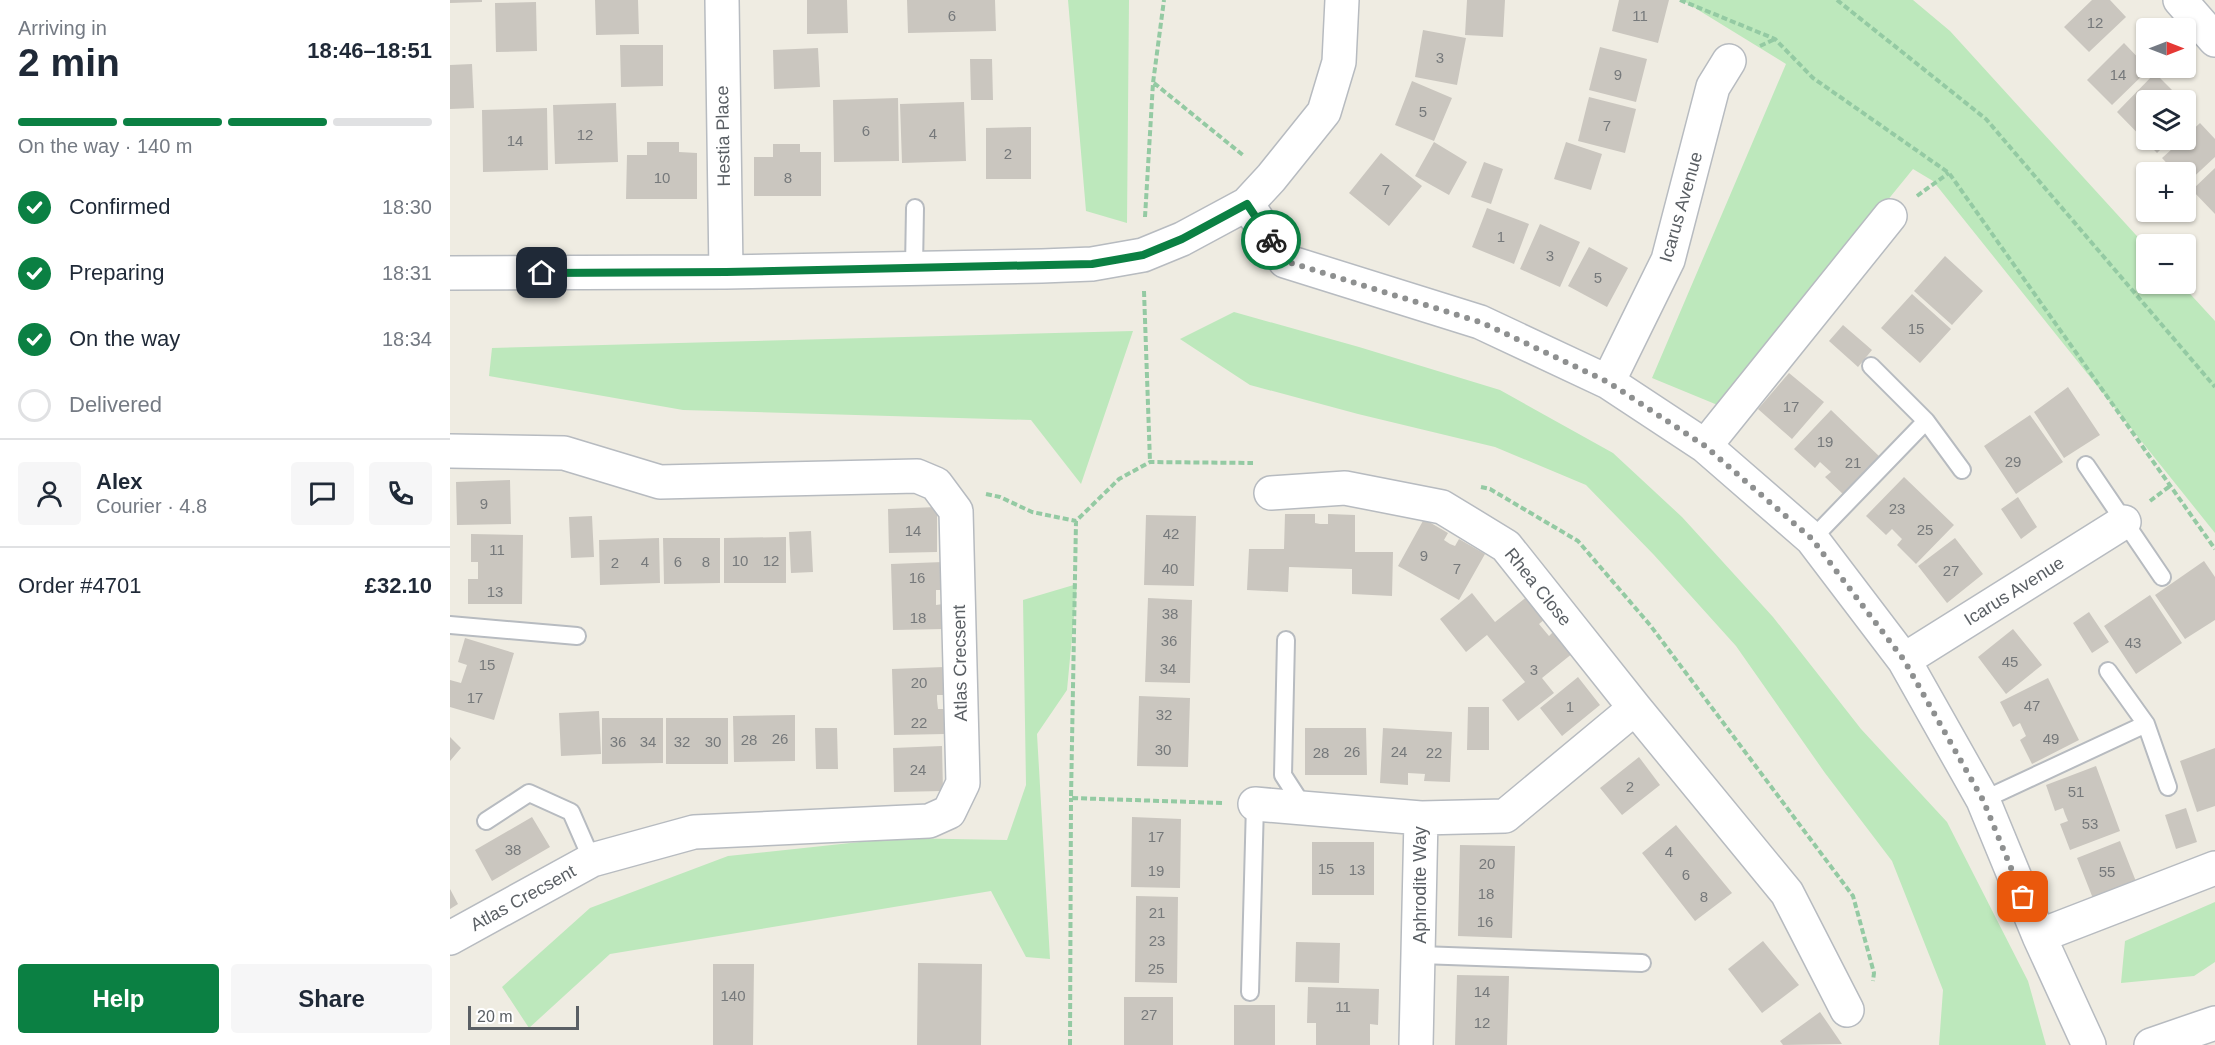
<!DOCTYPE html>
<html lang="en">
<head>
<meta charset="utf-8">
<style>
  body { margin:0; font-family:Arial,sans-serif; background:#f6f6f7; color:#1f2937; height:100vh; display:flex; flex-direction:column; font-size:22px; white-space:nowrap }
  * { box-sizing:border-box; margin:0 }
  p { font-size:20px; color:#747a83 }
  .icon { flex:none; width:33px; height:33px; fill:none; stroke:currentColor; stroke-width:2; stroke-linecap:round; stroke-linejoin:round }
  .map { position:relative; flex:1; overflow:hidden }
  .side { display:flex; flex-direction:column; background:#fff; width:450px }
  .side>* { flex:none }
  .needle { width:39px; rotate:90deg }
  .controls { position:absolute; left:1686px; top:18px; display:grid; gap:12px }
  .controls a { display:grid; place-items:center; width:60px; height:60px; border-radius:6px; background:#fff; box-shadow:0 2px 4px #0004; font-size:30px }
  .scale { position:absolute; left:18px; bottom:15px; width:111px; box-sizing:border-box; padding-left:6px; border:3px solid #5a5f64; border-top:0; font-size:16px; line-height:21px; white-space:nowrap; color:#5a5f64; -webkit-text-stroke:4px #fff; paint-order:stroke }
  .pin { position:absolute; display:grid; place-items:center; width:51px; height:51px; color:#fff; margin:-26px; border-radius:12px; box-shadow:0 3px 9px #0006 }
  .courier { position:absolute; display:grid; place-items:center; width:60px; height:60px; margin:-30px; border:4px solid #0b8043; border-radius:50%; background:#fff; color:#222; box-shadow:0 2px 8px #0007 }
  .head em { font-style:normal; font-weight:600 }
  .head div { display:flex; flex-direction:column-reverse }
  .head { display:flex; align-items:center; justify-content:space-between; height:102px; padding:0 18px }
  h1 { font-size:39px; font-weight:600; line-height:45px }
  .bar { display:grid; grid-template-columns:repeat(4,1fr); gap:9px 6px; align-content:center; height:72px; padding:0 18px }
  .bar i { height:8px; border-radius:4px; background:#e0e1e3 }
  .bar .current { background:#0b8043 }
  .bar p { grid-column:span 4 }
  .line { display:flex; align-items:center; gap:15px; padding:0 18px; border-top:2px solid #e0e1e3 }
  .line div { flex:1 }
  .round { display:grid; place-items:center; flex:none; width:63px; height:63px; border-radius:6px; background:#f6f6f7 }
  ol { padding:0 18px; list-style:none }
  li { display:flex; align-items:center; gap:18px; height:66px }
  li p { margin-inline-start:auto }
  li .icon { padding:6px; border-radius:50%; background:#0b8043; color:#fff; stroke-width:4 }
  li:last-child { color:#747a83 }
  li i { width:33px; height:33px; border:3px solid #e0e1e3; border-radius:50% }
  .button { display:flex; gap:12px; margin-top:auto; padding:12px 18px }
  .button a { flex:1; height:69px; border-radius:6px; background:#0b8043; color:#fff; font-size:24px; font-weight:600; line-height:69px; text-align:center }
  .button a+a { background:#f6f6f7; color:#1f2937 }
  main { display:flex; flex:1; min-height:0 }
  .map>svg:first-child { display:block }
</style>
</head>
<body>
<main>
<section class="side">
<div class="head"><div><h1>2 min</h1><p>Arriving in</p></div><em>18:46–18:51</em></div>
<div class="bar"><i class="current"></i><i class="current"></i><i class="current"></i><i></i><p>On the way · 140 m</p></div>
<ol>
<li><svg class="icon" aria-label="check" viewBox="0 0 24 24"><path d="M5 12l5 5 9-10"/></svg>Confirmed<p>18:30</p></li>
<li><svg class="icon" aria-label="check" viewBox="0 0 24 24"><path d="M5 12l5 5 9-10"/></svg>Preparing<p>18:31</p></li>
<li><svg class="icon" aria-label="check" viewBox="0 0 24 24"><path d="M5 12l5 5 9-10"/></svg>On the way<p>18:34</p></li>
<li><i></i>Delivered</li>
</ol>
<div class="line" style="height:108px"><a class="round"><svg class="icon" aria-label="person" viewBox="0 0 24 24"><circle cx="12" cy="8" r="4"/><path d="M4 21q1-7 8-7t8 7"/></svg></a><div><b>Alex</b><p>Courier · 4.8</p></div><a class="round"><svg class="icon" aria-label="chat" viewBox="0 0 24 24"><path d="M4 5h16v11H9l-5 4z"/></svg></a><a class="round"><svg class="icon" aria-label="phone" viewBox="0 0 24 24"><path d="M5 4h4l2 5-3 2q2 4 5 5l2-3 5 2v4C11 20 4 13 5 4z"/></svg></a></div>
<div class="line" style="height:78px"><div>Order #4701</div><b>£32.10</b></div>
<div class="button"><a>Help</a><a>Share</a></div>
</section>
<div class="map">
<svg width="1765" height="1045" viewBox="0 0 1765 1045">
  <rect width="100%" height="100%" fill="#efece2"/>
  <!-- green -->
  <path fill="#bde8bc" d="M618,0H679L677,223L636,211Z
    M1232,0H1463L1500,31L1696,246V284H1731L1765,321V533L1483,181L1463,169L1270,406L1202,378L1336,64Z
    M784,312L909,347L1050,390L1163,453L1232,517L1323,617L1411,729L1497,822L1578,981L1596,1045H1489L1493,990L1442,861L1375,773L1286,646L1204,555L1136,485L1045,447L908,414L800,385L730,339Z
    M683,331L631,484L581,420L233,410L39,376L42,348Z
    M627,584L617,690L587,734L600,959L576,957L541,891L160,954L79,1028L52,987L140,908L278,856L447,838L557,840L576,785L573,600Z
    M1765,902V962L1744,976L1671,983L1675,941Z"/>
  <!-- building -->
  <path fill="#cac6bf" d="M0,0H32V2L0,3Z
    M145,0H188L189,34L146,35Z
    M357,0H397L398,33L357,34Z
    M457,0H545L546,31L458,33Z
    M1017,0H1055L1053,37L1015,35Z
    M1169,0H1219L1208,43L1162,31Z
    M1642,0H1660L1676,17L1639,52L1614,27Z
    M86,2L87,51L46,52L45,3Z
    M973,30L1016,38L1007,85L965,77Z
    M1674,43L1699,69L1662,105L1637,80Z
    M170,45H213V86L171,87Z
    M1150,47L1197,59L1186,102L1139,90Z
    M368,48L370,87L324,89L323,50Z
    M520,59H542L543,100H521Z
    M22,64L24,108L0,109V65Z
    M1705,73L1732,100H1696V140H1720L1707,153L1667,112Z
    M962,81L1002,98L984,141L945,125Z
    M1139,97L1186,109L1175,153L1128,141Z
    M448,98L449,161L384,162L383,100Z
    M514,102L516,161L452,163L450,104Z
    M166,103L168,162L105,164L103,105Z
    M1736,104L1746,114L1736,124Z
    M97,108L98,170L33,172L32,110Z
    M1750,123L1765,139V157L1736,184V172H1725L1712,158L1732,140H1736V136Z
    M581,127V179H536V128Z
    M197,142H229V152L247,153V199H176L177,155H197Z
    M984,142L1017,162L999,195L965,176Z
    M1116,142L1152,154L1141,190L1104,179Z
    M323,144H350V152H371V196H304V157H323Z
    M931,153L972,186L939,226L899,193Z
    M1034,162L1053,169L1041,204L1021,197Z
    M1765,168V214L1742,190Z
    M1037,208L1079,224L1064,264L1022,247Z
    M1090,224L1130,242L1110,287L1070,269Z
    M1139,247L1178,268L1157,307L1118,286Z
    M1495,256L1533,291L1502,325L1464,291Z
    M1462,294L1501,329L1470,363L1431,328Z
    M1393,325L1422,350L1408,367L1379,341Z
    M1339,373L1374,402L1342,439L1308,409Z
    M1618,387L1650,435L1614,458L1584,412Z
    M1381,410L1431,458L1395,496L1375,477L1381,472L1370,462L1365,468L1344,449Z
    M1580,415L1613,462L1566,494L1534,446Z
    M1454,477L1504,525L1466,564L1447,545L1452,539L1442,529L1436,535L1416,516Z
    M60,480L61,524L7,525L6,482Z
    M1568,497L1587,527L1571,539L1551,509Z
    M487,507V552L439,553L438,509Z
    M835,514H865V523L870,524H878V514L905,515V552H943L942,596L902,594V569L839,567L838,592L797,590L799,549H834Z
    M696,515L746,516L744,586L694,585Z
    M142,516L144,557L121,558L119,517Z
    M974,519L998,533L994,540L1000,544L1005,546L1009,539L1035,554L1009,600L948,566Z
    M361,531L363,572L341,573L339,532Z
    M21,534L73,535L72,604H18V579H28V562H21Z
    M336,537V583H274V538Z
    M209,538L210,583L150,585L149,540Z
    M213,538H270V583L214,584Z
    M1505,538L1533,574L1497,603L1468,566Z
    M1754,561L1765,577V620L1735,639L1705,595Z
    M493,562L494,590H486V605L493,604L494,629L443,630L441,564Z
    M1022,593L1045,622L1078,596L1095,619L1089,624L1099,636L1105,630L1123,653L1092,678L1104,693L1068,721L1052,700L1075,682L1037,635L1016,652L990,619Z
    M1700,595L1732,643L1686,674L1654,626Z
    M698,598L742,600L740,683L695,682Z
    M1639,612L1659,642L1642,653L1623,623Z
    M1563,629L1592,665L1556,694L1528,657Z
    M15,638L64,653L44,720L0,707V680L11,683L17,665L8,662Z
    M494,667L495,695H487V700L488,709H494L495,734L444,735L442,669Z
    M1128,677L1150,705L1112,736L1090,708Z
    M1598,678L1629,740L1582,764L1570,740L1576,736L1570,723L1563,727L1550,702Z
    M689,696L740,698L738,767L687,766Z
    M1018,707H1039V750H1017Z
    M149,711L151,754L111,756L109,713Z
    M345,715V761L284,762L283,716Z
    M152,718H213V763L152,764Z
    M216,718H278V764H216Z
    M365,728H387L388,769H366Z
    M855,728H916L917,775H855Z
    M933,728L1002,732L1000,782L974,781L975,774L958,773V785L930,783Z
    M0,737L11,748L0,761Z
    M492,746L493,791L444,792L443,748Z
    M1765,748V806L1747,812L1730,761Z
    M1189,757L1210,785L1172,815L1150,788Z
    M1646,766L1670,831L1620,850L1610,824L1618,821L1615,814L1613,808L1605,811L1596,785Z
    M1736,808L1747,842L1726,849L1715,815Z
    M82,817L100,847L42,881L25,850Z
    M682,817L731,819L730,888L681,887Z
    M1226,825L1282,893L1245,921L1192,853Z
    M1670,841L1687,884L1644,901L1627,858Z
    M862,842H924V895H862Z
    M1010,845L1065,846L1062,938L1008,936Z
    M0,889L8,904L0,909Z
    M686,896L728,897L727,983L685,982Z
    M1313,941L1349,985L1312,1013L1278,969Z
    M846,942L890,943L889,983L845,982Z
    M468,963L532,964L531,1045H467Z
    M263,964H304L303,1045H263Z
    M1007,975L1059,976L1057,1045H1005Z
    M858,987L929,989L928,1025L920,1024V1045H866V1023H857Z
    M674,997H723V1045H674Z
    M784,1005H825V1045H784Z
    M1370,1012L1392,1044L1333,1045L1330,1041Z"/>
  <g fill="none" stroke-linecap="round" stroke-linejoin="round">
    <defs>
      <path id="service" d="M464,268L465,208
        M1476,421L1512,470
        M1636,465L1712,577
        M1362,539L1476,421L1421,366
        M0,625L127,636
        M836,640L833,775L855,809
        M1696,724L1718,787
        M1533,800L1696,724L1658,671
        M36,821L79,793L121,812L142,860
        M970,955L1192,963
        M800,992L805,804"/>
      <path id="minor" d="M272,0L276,272
        M1730,0L1765,40
        M797,204L835,261L1030,322L1158,382L1255,446L1362,539L1454,660L1533,800L1589,936L1639,1045
        M0,273L276,272L592,266L642,264L693,255L732,239L797,204L821,178L874,112L889,62L892,0
        M1158,382L1218,260L1263,87L1279,61
        M1255,446L1440,216
        M0,451L114,453L210,482L467,476L486,484L506,511L513,783L499,812L479,821L244,832L142,860L0,938
        M821,493L895,488L992,507L1056,546L1185,708L1337,893L1397,1010
        M1454,660L1674,522
        M805,804L971,818L966,1045
        M971,818L1055,816L1185,708
        M1589,936L1765,868
        M1701,1045L1765,1023"/>
    </defs>
    <!-- service casing -->
    <use href="#service" stroke="#b7bbc0" stroke-width="20"/>
    <!-- minor casing -->
    <use href="#minor" stroke="#b7bbc0" stroke-width="36"/>
    <!-- path -->
    <path stroke="#94caa3" stroke-width="4" stroke-dasharray="6 3" stroke-linecap="butt" d="M1230,0L1325,39L1363,78L1499,173L1765,549
      M1387,0L1536,119L1765,387
      M1310,46L1325,39
      M704,83L794,156
      M1467,196L1499,173
      M695,217L703,83L714,0
      M694,291L700,462
      M1031,487L1040,489L1128,541L1200,625L1403,896L1424,973L1423,981
      M536,494L550,497L582,512L626,521
      M1700,501L1720,486
      M772,803L621,798L626,521L669,479L700,462L803,463
      M620,1045L621,798"/>
    <!-- service -->
    <use href="#service" stroke="#fff" stroke-width="16"/>
    <!-- minor -->
    <use href="#minor" stroke="#fff" stroke-width="33"/>
  </g>
  <g fill="none" stroke-linecap="round" stroke-linejoin="round">
    <!-- done -->
    <path stroke="#8e9090" stroke-width="6" stroke-dasharray="0 10.8" d="M821,240L835,261L1030,322L1050,331L1158,382L1255,446L1362,539L1454,660L1533,800L1573,897"/>
    <!-- route -->
    <path stroke="#0b8043" stroke-width="8" d="M92,273L276,272L642,264L693,255L732,239L797,204L821,240"/>
  </g>
  <g text-anchor="middle" dominant-baseline="central" stroke-width="5" stroke-linejoin="round" paint-order="stroke">
    <!-- number labels -->
    <g font-size="15" fill="#76797b">
      <text x="502" y="15">6</text>
      <text x="1190" y="15">11</text>
      <text x="1645" y="22">12</text>
      <text x="990" y="57">3</text>
      <text x="1168" y="74">9</text>
      <text x="1668" y="74">14</text>
      <text x="973" y="111">5</text>
      <text x="1157" y="125">7</text>
      <text x="416" y="130">6</text>
      <text x="483" y="133">4</text>
      <text x="135" y="134">12</text>
      <text x="65" y="140">14</text>
      <text x="558" y="153">2</text>
      <text x="212" y="177">10</text>
      <text x="338" y="177">8</text>
      <text x="936" y="189">7</text>
      <text x="1051" y="236">1</text>
      <text x="1100" y="255">3</text>
      <text x="1148" y="277">5</text>
      <text x="1466" y="328">15</text>
      <text x="1341" y="406">17</text>
      <text x="1375" y="441">19</text>
      <text x="1563" y="461">29</text>
      <text x="1403" y="462">21</text>
      <text x="34" y="503">9</text>
      <text x="1447" y="508">23</text>
      <text x="1475" y="529">25</text>
      <text x="463" y="530">14</text>
      <text x="721" y="533">42</text>
      <text x="47" y="549">11</text>
      <text x="974" y="555">9</text>
      <text x="290" y="560">10</text>
      <text x="321" y="560">12</text>
      <text x="195" y="561">4</text>
      <text x="228" y="561">6</text>
      <text x="256" y="561">8</text>
      <text x="165" y="562">2</text>
      <text x="720" y="568">40</text>
      <text x="1007" y="568">7</text>
      <text x="1501" y="570">27</text>
      <text x="467" y="577">16</text>
      <text x="45" y="591">13</text>
      <text x="720" y="613">38</text>
      <text x="468" y="617">18</text>
      <text x="719" y="640">36</text>
      <text x="1683" y="642">43</text>
      <text x="1560" y="661">45</text>
      <text x="37" y="664">15</text>
      <text x="718" y="668">34</text>
      <text x="1084" y="669">3</text>
      <text x="469" y="682">20</text>
      <text x="25" y="697">17</text>
      <text x="1582" y="705">47</text>
      <text x="1120" y="706">1</text>
      <text x="714" y="714">32</text>
      <text x="469" y="722">22</text>
      <text x="330" y="738">26</text>
      <text x="1601" y="738">49</text>
      <text x="299" y="739">28</text>
      <text x="168" y="741">36</text>
      <text x="198" y="741">34</text>
      <text x="232" y="741">32</text>
      <text x="263" y="741">30</text>
      <text x="713" y="749">30</text>
      <text x="902" y="751">26</text>
      <text x="949" y="751">24</text>
      <text x="871" y="752">28</text>
      <text x="984" y="752">22</text>
      <text x="468" y="769">24</text>
      <text x="1180" y="786">2</text>
      <text x="1626" y="791">51</text>
      <text x="1640" y="823">53</text>
      <text x="706" y="836">17</text>
      <text x="63" y="849">38</text>
      <text x="1219" y="851">4</text>
      <text x="1037" y="863">20</text>
      <text x="876" y="868">15</text>
      <text x="907" y="869">13</text>
      <text x="706" y="870">19</text>
      <text x="1657" y="871">55</text>
      <text x="1236" y="874">6</text>
      <text x="1036" y="893">18</text>
      <text x="1254" y="896">8</text>
      <text x="707" y="912">21</text>
      <text x="1035" y="921">16</text>
      <text x="707" y="940">23</text>
      <text x="706" y="968">25</text>
      <text x="1032" y="991">14</text>
      <text x="283" y="995">140</text>
      <text x="893" y="1006">11</text>
      <text x="699" y="1014">27</text>
      <text x="1032" y="1022">12</text>
    </g>
    <!-- street labels -->
    <g font-size="18" fill="#5a5f64" stroke="#fff">
      <text transform="translate(273 136) rotate(-91)">Hestia Place</text>
      <text transform="translate(1231 207) rotate(-74)">Icarus Avenue</text>
      <text transform="translate(1088 587) rotate(51)">Rhea Close</text>
      <text transform="translate(1564 591) rotate(-32)">Icarus Avenue</text>
      <text transform="translate(510 663) rotate(-91)">Atlas Crecsent</text>
      <text transform="translate(970 885) rotate(-90)">Aphrodite Way</text>
      <text transform="translate(73 898) rotate(-29)">Atlas Crecsent</text>
    </g>
  </g>
</svg>
<div class="controls">
<a><svg class="needle" viewBox="-14 -14 28 28"><path d="M0-13l5 13h-10z" fill="#e53935"/><path d="M0 13l5-13h-10z" fill="#747a83"/></svg></a>
<a><svg class="icon" aria-label="layers" viewBox="0 0 24 24"><path d="M12 4l9 5-9 5-9-5zM3 14l9 5 9-5"/></svg></a>
<a>+</a>
<a>−</a>
</div>
<div class="scale">20 m</div>
<div class="pin" style="left:1573px;top:897px;background:#ea580c"><svg class="icon" aria-label="bag" viewBox="0 0 24 24"><path d="M5 8h14l-1 12H6zM9 8a3 3 0 0 1 6 0"/></svg></div>
<div class="pin" style="left:92px;top:273px;background:#1f2937"><svg class="icon" aria-label="home" viewBox="0 0 24 24"><path d="M3 11l9-7 9 7M6 9v11h12V9"/></svg></div>
<div class="courier" style="left:821px;top:240px"><svg class="icon" aria-label="bike" viewBox="0 0 24 24"><circle cx="6" cy="16" r="4"/><circle cx="18" cy="16" r="4"/><path d="M6 16l4-8h5l3 8M10 8l3 8H6M13 5h3"/></svg></div>
</div>
</main>
</body>
</html>
